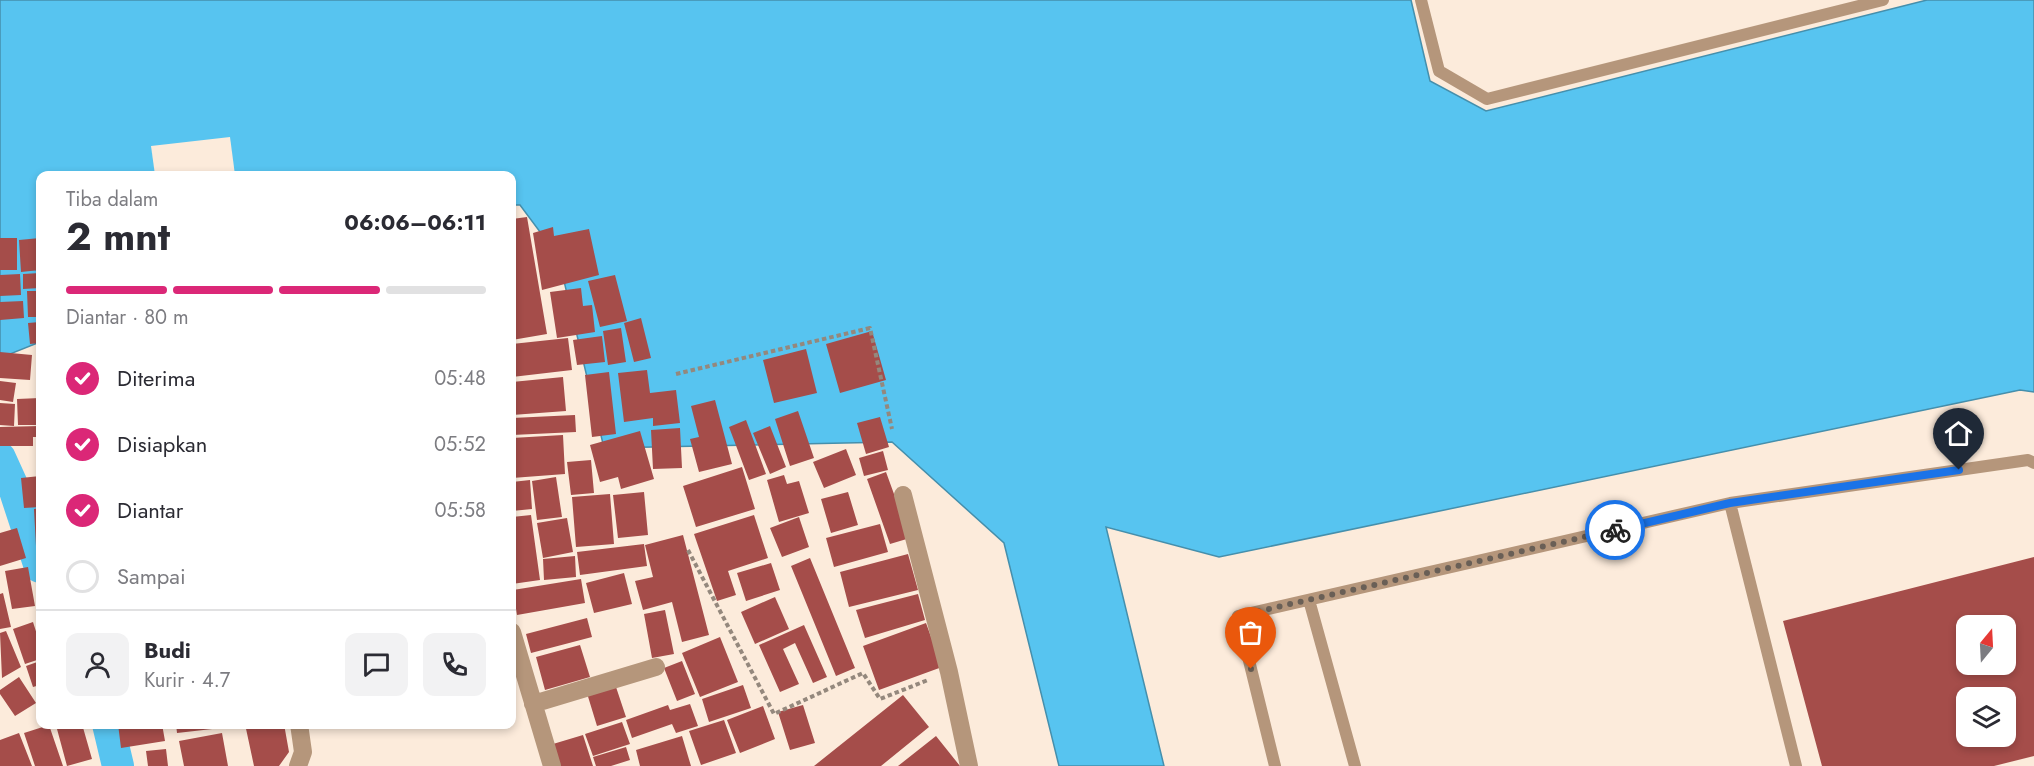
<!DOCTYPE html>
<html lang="id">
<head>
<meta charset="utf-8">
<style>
  body { margin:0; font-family:Jost,sans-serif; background:#f2f2f3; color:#2b2b33; height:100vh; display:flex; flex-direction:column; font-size:22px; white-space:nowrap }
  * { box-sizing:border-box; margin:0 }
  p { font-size:20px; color:#7c7c81 }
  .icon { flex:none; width:33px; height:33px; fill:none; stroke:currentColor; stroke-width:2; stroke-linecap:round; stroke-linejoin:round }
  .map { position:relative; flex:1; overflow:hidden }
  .details { position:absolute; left:36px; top:171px; width:480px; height:558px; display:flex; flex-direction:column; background:#fff; border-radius:12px; box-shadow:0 3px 9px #0003 }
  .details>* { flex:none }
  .needle { width:39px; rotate:18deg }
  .tools { position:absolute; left:1956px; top:615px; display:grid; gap:12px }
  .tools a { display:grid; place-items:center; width:60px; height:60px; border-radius:12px; background:#fff; box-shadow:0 3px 9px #0003; font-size:30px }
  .pin { position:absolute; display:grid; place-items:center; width:51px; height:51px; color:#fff; margin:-62px -26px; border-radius:50% 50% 50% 0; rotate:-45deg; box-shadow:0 0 6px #0007 }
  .pin .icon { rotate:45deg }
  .courier { position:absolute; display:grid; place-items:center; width:60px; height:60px; margin:-30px; border:4px solid #1a73e8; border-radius:50%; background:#fff; color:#222; box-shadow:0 2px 8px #0007 }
  .summary em { font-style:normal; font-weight:700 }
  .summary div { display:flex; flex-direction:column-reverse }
  .summary { display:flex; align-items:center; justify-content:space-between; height:102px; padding:0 30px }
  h1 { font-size:39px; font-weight:700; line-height:45px }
  .bar { display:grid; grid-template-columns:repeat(4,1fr); gap:9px 6px; align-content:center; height:72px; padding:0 30px }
  .bar i { height:8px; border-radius:4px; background:#e1e1e2 }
  .bar .active { background:#db2777 }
  .bar p { grid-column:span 4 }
  .line { display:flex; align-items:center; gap:15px; padding:0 30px; border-top:2px solid #e1e1e2 }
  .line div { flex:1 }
  .round { display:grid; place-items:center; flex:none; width:63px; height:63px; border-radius:12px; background:#f2f2f3 }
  ol { padding:0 30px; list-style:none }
  li { display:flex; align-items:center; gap:18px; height:66px }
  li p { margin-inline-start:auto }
  li .icon { padding:6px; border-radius:50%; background:#db2777; color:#fff; stroke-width:4 }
  li:last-child { color:#7c7c81 }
  li i { width:33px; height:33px; border:3px solid #e1e1e2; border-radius:50% }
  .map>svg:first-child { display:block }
</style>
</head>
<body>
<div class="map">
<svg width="2034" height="766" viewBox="0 0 2034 766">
  <rect width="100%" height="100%" fill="#fcebdb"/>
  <!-- water -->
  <path fill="#57c4f0" stroke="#458fac" stroke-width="1.5" d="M0,0H1411L1430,81L1486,111L1927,0H2034V392L2020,390L1219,557L1106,527L1164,766H1059L1004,543L892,442L604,448L558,256L520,205H512V176H40V242L24,244L40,278V342L0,358Z"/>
  <!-- pier -->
  <path fill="#fcebdb" d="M230,137L235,175H155L151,146Z"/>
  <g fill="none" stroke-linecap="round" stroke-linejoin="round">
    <!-- canal -->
    <path stroke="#57c4f0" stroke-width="32" d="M0,458L15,491L40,567
      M108,724L118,766"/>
  </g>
  <!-- building -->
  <path fill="#a54d4a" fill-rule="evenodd" d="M527,217L547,334L512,340V219Z
    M553,227L554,236L589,229L599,275L542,290L533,233Z
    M0,238H17V270H0Z
    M40,238V270L21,272L19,240Z
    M40,273V288L23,289V274Z
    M20,274L21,295L0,296V275Z
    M615,275L627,321L600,327L588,281Z
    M581,288L583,306L592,305L595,332L557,338L550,292Z
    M27,291H40V317H28Z
    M23,301L24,318L0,320V302Z
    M641,318L651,358L634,362L624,323Z
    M40,322V343L30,344L28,323Z
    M621,328L626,362L608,365L603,331Z
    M872,331L886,380L840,393L826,344Z
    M602,336L605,362L577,365L573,340Z
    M568,338L572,370L512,377V344Z
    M806,349L817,393L774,403L763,360Z
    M0,352L32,355L30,380L0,378Z
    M647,370L650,393L676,390L680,423L653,426V418L624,422L618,373Z
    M609,372L616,434L592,437L585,375Z
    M563,377L566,411L512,415V382Z
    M0,381L16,383L13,402L0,400Z
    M40,398V425H18L17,399Z
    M715,400L732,464L699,472L690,439L699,437L691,406Z
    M0,403L15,404L14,426L0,425Z
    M798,411L814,458L790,466L775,419Z
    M575,415L576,432L512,435V418Z
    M880,417L889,447L866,454L857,423Z
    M746,420L766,474L749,480L729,427Z
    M40,426V437H33V446H0V427Z
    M770,426L786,467L770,474L753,433Z
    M680,428L682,468L653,469L651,430Z
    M640,431L654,479L621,489L618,477L600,482L590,445Z
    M563,435L565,474L512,478V438Z
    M36,439H40V472H37Z
    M846,449L856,475L824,488L813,462Z
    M883,451L888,470L864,476L859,458Z
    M591,460L594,493L571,495L567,462Z
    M742,467L755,509L696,527L683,486Z
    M886,472L910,538L890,544L867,479Z
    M784,475L787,484L799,481L809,513L779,522L767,480Z
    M40,476V507L24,508L21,478Z
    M556,477L562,517L537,520L532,481Z
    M530,480L532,509L512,511V482Z
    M644,492L648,535L618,538L613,495Z
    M848,492L858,525L831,533L821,499Z
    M610,494L614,544L576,547L572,497Z
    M40,508V545L36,546L34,509Z
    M531,515L540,580L512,584V517Z
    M754,515L768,558L728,571L736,595L717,601L694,534Z
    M799,517L809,547L782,557L770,528Z
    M567,518L573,552L543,558L537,523Z
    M880,524L888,552L834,567L826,538Z
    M17,528L26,558L0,566V533Z
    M683,535L709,635L682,642L672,602L643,610L635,581L653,577L645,545Z
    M644,544L647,566L580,575L577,552Z
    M908,554L918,590L849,607L840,572Z
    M575,556L576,577L544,580L543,559Z
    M2034,557V756L1994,766H1822L1783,621ZM1966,626H2006V664H1966ZM1966,698H2006V736H1966Z
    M810,558L855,668L836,676L791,566Z
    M771,563L780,590L746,601L737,573Z
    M28,567L35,606L12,609L5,571Z
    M624,573L632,604L594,613L586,583Z
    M581,579L585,603L517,615L513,590Z
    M3,593L11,627L0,629V594Z
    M918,594L925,620L865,638L856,610Z
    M775,597L789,629L755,644L741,612Z
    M665,610L674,654L652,658L644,614Z
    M587,618L592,637L531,653L526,634Z
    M33,622L40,644V659L25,664L13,629Z
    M926,623L942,667L879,690L863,646Z
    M804,625L827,677L813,683L795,643L783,649L799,684L780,692L759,645Z
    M6,631L21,667L2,678L0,633Z
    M720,637L738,682L700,697L682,653Z
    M580,645L590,677L545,690L536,657Z
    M40,661V685L33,687L26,666Z
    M682,661L695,694L677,701L664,668Z
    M19,677L36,703L15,716L0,694V690Z
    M614,681L626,717L597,726L586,690Z
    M743,685L751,708L709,722L702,699Z
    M903,695L929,727L881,766H814Z
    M690,704L698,726L676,733L672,724L632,738L626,720L668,705L670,710Z
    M803,705L815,743L790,750L778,712Z
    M763,706L775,739L740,753L727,720Z
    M724,720L736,753L701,765L689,731Z
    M622,722L630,744L593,756L585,734Z
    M72,724H82L92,759L67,766L57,729Z
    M118,724H162L165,741L121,748Z
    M176,724H220L221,728L177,733Z
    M245,724H284L289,752L279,766H254Z
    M49,725L63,766H35L24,733Z
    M19,733L32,766H0V740Z
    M222,733L228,766H184L179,741Z
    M583,735L593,766H560L553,744Z
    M682,736L691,766H640L636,750Z
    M936,736L960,766H898Z
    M626,747L630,760L611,766H596L593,757Z
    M166,749L168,766H148L146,751Z"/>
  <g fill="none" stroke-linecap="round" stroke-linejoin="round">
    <!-- path -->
    <path stroke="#94887d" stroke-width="4" stroke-dasharray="4.5 3" stroke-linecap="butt" d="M676,374L870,328L892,429
      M688,550L774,714L863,673L880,699L928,680"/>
    <!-- lane -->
    <path stroke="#b5967b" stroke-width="12" d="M1421,0L1439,71L1487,99L1883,0
      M1730,503L1796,766
      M1309,600L1355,766
      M1275,766L1238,616L1730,503L2028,460L2034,463"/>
    <!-- street -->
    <path stroke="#b5967b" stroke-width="18" d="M903,495L949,672L969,766
      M512,632L552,766
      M533,704L656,667
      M298,766L303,752L299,724"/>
  </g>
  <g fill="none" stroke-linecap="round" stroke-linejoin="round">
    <!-- done -->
    <path stroke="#695f56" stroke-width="6" stroke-dasharray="0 10.8" d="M1251,669L1238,616L1615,530"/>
    <!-- route -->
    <path stroke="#1a73e8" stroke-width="8" d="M1615,530L1730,503L1959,470"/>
  </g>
</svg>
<div class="tools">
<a><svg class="needle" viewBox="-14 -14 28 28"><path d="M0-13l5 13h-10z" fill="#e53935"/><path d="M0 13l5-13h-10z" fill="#7c7c81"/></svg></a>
<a><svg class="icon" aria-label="layers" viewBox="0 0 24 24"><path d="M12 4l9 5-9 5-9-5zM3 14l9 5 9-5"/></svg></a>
</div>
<div class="pin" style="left:1251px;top:669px;background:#ea580c"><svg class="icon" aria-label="bag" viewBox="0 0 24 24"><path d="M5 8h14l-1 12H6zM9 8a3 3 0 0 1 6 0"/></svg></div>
<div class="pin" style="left:1959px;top:470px;background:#1f2937"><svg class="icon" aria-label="home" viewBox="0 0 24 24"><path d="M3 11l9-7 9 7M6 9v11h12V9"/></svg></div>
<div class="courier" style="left:1615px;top:530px"><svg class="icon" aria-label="bike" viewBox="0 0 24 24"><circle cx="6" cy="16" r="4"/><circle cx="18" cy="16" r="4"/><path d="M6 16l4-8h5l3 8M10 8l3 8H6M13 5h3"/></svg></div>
<section class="details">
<div class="summary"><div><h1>2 mnt</h1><p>Tiba dalam</p></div><em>06:06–06:11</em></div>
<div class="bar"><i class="active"></i><i class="active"></i><i class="active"></i><i></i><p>Diantar · 80 m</p></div>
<ol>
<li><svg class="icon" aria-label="check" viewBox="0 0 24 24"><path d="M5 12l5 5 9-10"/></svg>Diterima<p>05:48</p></li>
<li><svg class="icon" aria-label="check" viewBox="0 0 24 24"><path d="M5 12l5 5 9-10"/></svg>Disiapkan<p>05:52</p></li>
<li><svg class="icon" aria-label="check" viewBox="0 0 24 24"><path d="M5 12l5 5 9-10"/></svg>Diantar<p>05:58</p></li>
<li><i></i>Sampai</li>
</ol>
<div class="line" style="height:108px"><a class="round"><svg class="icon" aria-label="person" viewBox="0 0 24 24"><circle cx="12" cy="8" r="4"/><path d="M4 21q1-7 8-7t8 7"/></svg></a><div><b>Budi</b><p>Kurir · 4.7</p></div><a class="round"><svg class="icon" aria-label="chat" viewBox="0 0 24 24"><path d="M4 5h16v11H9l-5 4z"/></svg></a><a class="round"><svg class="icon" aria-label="phone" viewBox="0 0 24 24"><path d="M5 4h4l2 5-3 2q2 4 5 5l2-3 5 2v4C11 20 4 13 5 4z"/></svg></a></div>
</section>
</div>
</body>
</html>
